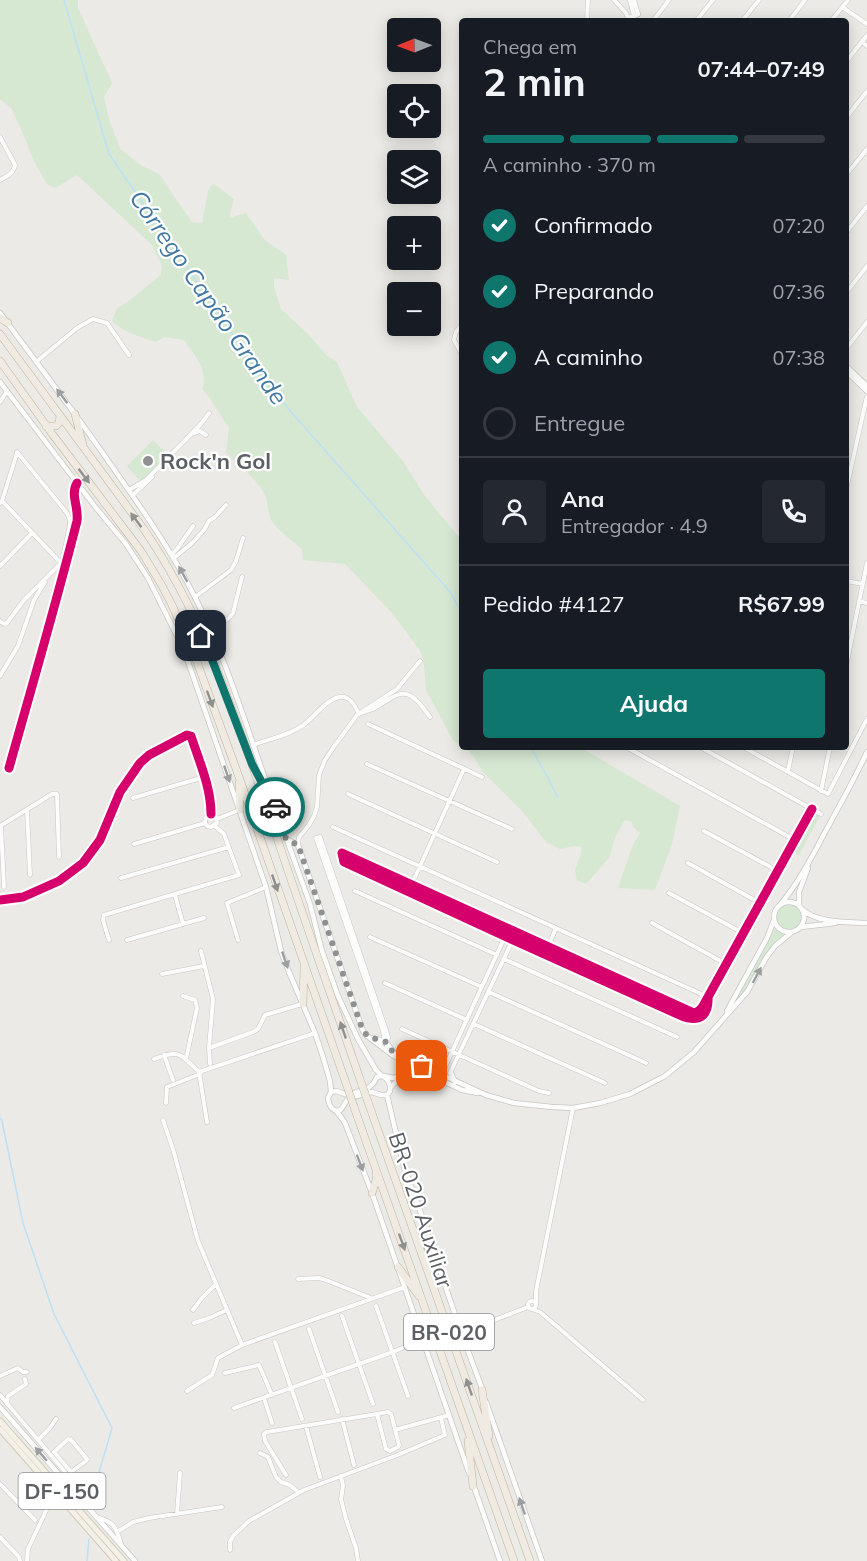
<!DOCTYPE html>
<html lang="pt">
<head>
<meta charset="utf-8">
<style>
  body { margin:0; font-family:Mulish,sans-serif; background:#242831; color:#f1f3f6; height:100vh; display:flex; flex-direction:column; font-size:22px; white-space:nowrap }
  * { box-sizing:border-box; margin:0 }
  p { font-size:20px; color:#9ea1a6 }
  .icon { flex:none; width:33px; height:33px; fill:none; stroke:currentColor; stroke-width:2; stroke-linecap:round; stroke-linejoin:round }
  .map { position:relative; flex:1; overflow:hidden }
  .drawer { position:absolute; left:459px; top:18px; width:390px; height:732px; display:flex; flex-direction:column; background:#171b24; border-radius:6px; box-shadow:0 3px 15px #0003 }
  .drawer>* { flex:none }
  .needle { width:39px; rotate:269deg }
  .buttons { position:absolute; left:387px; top:18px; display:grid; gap:12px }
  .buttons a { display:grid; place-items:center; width:54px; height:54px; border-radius:6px; background:#171b24; box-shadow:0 3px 15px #0003; font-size:30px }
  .pin { position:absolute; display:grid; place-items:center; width:51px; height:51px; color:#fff; margin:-26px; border-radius:12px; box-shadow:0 3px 9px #0006 }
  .courier { position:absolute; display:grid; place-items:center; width:60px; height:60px; margin:-30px; border:4px solid #0f766e; border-radius:50%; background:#fff; color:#222; box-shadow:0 2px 8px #0007 }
  .summary em { font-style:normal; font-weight:700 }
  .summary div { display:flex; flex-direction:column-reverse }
  .summary { display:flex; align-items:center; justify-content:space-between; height:102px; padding:0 24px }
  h1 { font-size:39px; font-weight:700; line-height:45px }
  .bar { display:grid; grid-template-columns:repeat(4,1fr); gap:9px 6px; align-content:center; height:72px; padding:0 24px }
  .bar i { height:8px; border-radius:4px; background:#363941 }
  .bar .current { background:#0f766e }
  .bar p { grid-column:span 4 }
  .line { display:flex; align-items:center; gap:15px; padding:0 24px; border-top:2px solid #363941 }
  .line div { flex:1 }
  .round { display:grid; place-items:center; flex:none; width:63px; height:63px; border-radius:6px; background:#242831 }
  ol { padding:0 24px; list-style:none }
  li { display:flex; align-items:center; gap:18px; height:66px }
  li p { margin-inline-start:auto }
  li .icon { padding:6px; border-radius:50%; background:#0f766e; color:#fff; stroke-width:4 }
  li:last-child { color:#9ea1a6 }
  li i { width:33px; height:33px; border:3px solid #363941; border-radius:50% }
  .primary-button { display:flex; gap:12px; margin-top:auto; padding:12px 24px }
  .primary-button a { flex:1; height:69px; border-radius:6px; background:#0f766e; color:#fff; font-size:24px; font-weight:700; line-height:69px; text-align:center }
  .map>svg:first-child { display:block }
</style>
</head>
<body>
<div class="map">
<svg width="867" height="1561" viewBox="0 0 867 1561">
  <rect width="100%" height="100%" fill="#eceae6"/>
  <!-- green -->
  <path fill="#d6e7d2" d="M0,0H78V8L112,83L104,97L109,119L120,149L142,166L159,174L192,222L202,223L208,191L213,183L234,199L229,218L246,213L265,240L286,255L289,280L274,278V287L281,309L308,334L326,355L337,362L357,407L402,460L425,496L458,536L462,537V747L453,740L426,690L424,665L421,652L392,613L345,564L303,560L302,549C294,542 276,529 271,520C267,511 269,501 264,493C254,476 239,466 226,452L229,427C219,415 213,400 202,389C209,371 194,354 184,340L165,337L155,342C141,337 121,332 112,320L117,308L126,303L161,275L162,266L152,245L77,175L55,188L47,184L34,161L22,131L11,108L0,99Z
    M153,440L169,456L142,483L127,466Z
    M463,747H580L680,806L672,844L655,890L618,888L632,847L640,833L633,827L632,822L625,820L616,835L609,858L586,884L577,880L575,870L581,853L582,847L574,846L560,849L546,842L523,812L483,772L471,753Z
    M815,813L820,816L799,855L792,851L812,814Z
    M775 917a14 14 0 1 1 28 0a14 14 0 1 1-28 0Z
    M775,928L779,932L786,936L779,940L747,990L728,1012Z"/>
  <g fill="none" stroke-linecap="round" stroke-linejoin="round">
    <!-- stream -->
    <path stroke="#bce0f5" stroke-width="1.5" d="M64,0L109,154L222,318L263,380L451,593L462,614
      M531,747L558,797
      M0,1118L2,1121L23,1223L54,1314L112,1428L95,1486L93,1505
      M87,1561L89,1539"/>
    <defs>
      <path id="street" d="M614,0L626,13L629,21
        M634,0L638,14
        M842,7L867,24
        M628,18L634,16L630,0
        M587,21L588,0
        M653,21L669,0
        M696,21L713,0
        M742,21L759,0
        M789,21L805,0
        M831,21L848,0
        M862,42L867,46
        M846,62L867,35
        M846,118L867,91
        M0,137L15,165C14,173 7,176 0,180
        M846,175L867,149
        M846,233L867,206
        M846,293L867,266
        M462,324L456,332L454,340L462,355
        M846,349L867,322
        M36,362L77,328L93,319L107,323L129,355
        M0,402L7,391
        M195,433L200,431L206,435
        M129,490L146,480L200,425L209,413
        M846,490L867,396
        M133,495L152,477
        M2,501L61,563
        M0,503L2,501L17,453
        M172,554L177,549L193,526
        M174,558L192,543L204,530L209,521L215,517L226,505
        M0,566L32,533
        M846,581L863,584
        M195,597L231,570L236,561L243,538
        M859,601L867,603
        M0,621L4,624L7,623L24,600L62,562L70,525V520L67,513L17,452
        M211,631L229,618L233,613L242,577
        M846,666L867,563
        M0,676L18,646L34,600L45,582
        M368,724L482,777
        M253,745C269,739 288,736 302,726C314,718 324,701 339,697C350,695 355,706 359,714C363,712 368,711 373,709C384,704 399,688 411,696C419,701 425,710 430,717
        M626,747L795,840
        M700,747L821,814
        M743,747L828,794L867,719
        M367,764L512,829
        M9,768C32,686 56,604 77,521C79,507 70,495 77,483
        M788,771L793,747
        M821,791L830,747
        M348,794L497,862
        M133,798L204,777
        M27,810L30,875
        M217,819L239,810
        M0,826L52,794H57L59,857
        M1,826L4,887
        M333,827L708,997
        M704,831L778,871
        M316,838L320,837L386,1030L388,1037L387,1046
        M316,838L383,1031L384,1037L382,1042
        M134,844L205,823L207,826L211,827L217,823L216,817L211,814C206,815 205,818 205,823
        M298,845L299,837L309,825L314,816L317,807L319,775L325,760L333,748L357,715L397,689L420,661
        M688,863L760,903
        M121,878L229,847
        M411,886L464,769
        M355,891L497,955
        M669,893L743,933
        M175,895L183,924
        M0,900L23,897L59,881L83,863L100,840L120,792L140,763L149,755L187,735L191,736C199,761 211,787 211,814
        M652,923L726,964
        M370,937L482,987
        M109,940L103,920L104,915L239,875L224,834L215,826
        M127,940L204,918
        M238,940L227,903L266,887
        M548,947L556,928
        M201,951L213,999L209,1048L210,1064
        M504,959L677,1037
        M162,974L204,966
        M385,983L467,1020
        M489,992L646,1063
        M183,996L195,1000L197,1008L186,1059
        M708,997C709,1014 701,1022 684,1017L513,940L344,862L342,853L694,1013C702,1011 704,1004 708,997L812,809
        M474,1024L605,1083
        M402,1029L539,1091L549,1093
        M209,1048L253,1032L258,1029L265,1015L302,1004
        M164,1055L173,1080
        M154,1059C181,1049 180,1054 199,1072L315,1033
        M199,1072L207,1122
        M437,1072L444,1069L508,930
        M450,1073L516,933
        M166,1103L167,1087L200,1074
        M163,1120L173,1149L198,1241L242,1345
        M298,1279L319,1278L326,1280L371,1298
        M528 1305a4 4 0 1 1 8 0a4 4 0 1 1-8 0Z
        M536,1303V1291L573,1108
        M376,1306L408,1396
        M532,1309L540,1312L643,1400
        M193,1310L201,1299L216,1284
        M342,1316L373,1404
        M194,1323L209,1318L227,1310
        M478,1325L497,1319L528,1307
        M309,1329L338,1412
        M275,1342L302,1419
        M225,1373L259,1365L272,1395
        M0,1376L18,1368L23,1372H27
        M187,1391L212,1375L218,1358L242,1345L405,1287
        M0,1395L65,1472V1474L63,1479
        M264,1398L272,1423
        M7,1404L8,1396L26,1384L25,1379
        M234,1408L393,1352L423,1339
        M342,1419L354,1465
        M306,1426L320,1477
        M395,1430L449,1415
        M68,1439L71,1440L87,1459L86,1461L71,1472L54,1452Z
        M38,1440L50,1428L56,1419
        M260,1453L268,1457L276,1477L281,1482L290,1485L299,1493
        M286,1475L265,1441L264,1434L267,1432L377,1414L388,1412L391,1414L399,1445L398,1447L390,1451L386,1449L377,1414
        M341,1476L343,1486L341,1499L346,1519L356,1548L358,1561
        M0,1484L35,1520
        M177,1514L180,1473
        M96,1517C114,1522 116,1526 121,1544
        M117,1532L133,1522L149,1518L222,1507
        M0,1537L19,1557L20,1561
        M230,1550V1542L233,1536L249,1521L304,1490L395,1456L445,1435L441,1418
        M27,1561L28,1549L44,1515L54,1490"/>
      <path id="secondary" d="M635,21L634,16L638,14
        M0,313C34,359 69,405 102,452C132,495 162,536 187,582C223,648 245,722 270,793
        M846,366L867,386
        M846,371L867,391
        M0,382L97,509L126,544L148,578L184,650L266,887L281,951L289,972L315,1033L323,1057L330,1081L331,1092L328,1098C329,1105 331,1111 339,1111C344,1108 344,1102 349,1098L372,1092L381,1095H387
        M274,804L310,904L322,951L338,996L358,1039L376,1070L382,1076
        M286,839L298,845L363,1031L366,1035L391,1054L413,1067
        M774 917a15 15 0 1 1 30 0a15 15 0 1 1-30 0Z
        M780,905C798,883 811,859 824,834C839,807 854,780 867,752
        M799,905V892L808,868
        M803,910C817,923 848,922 867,923
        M801,927L835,923
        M727,1011L767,938L774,920
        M373,1038L386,1042L394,1053
        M404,1059L418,1064
        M413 1069a5 5 0 1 1 10 0a5 5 0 1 1-10 0Z
        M421,1065L486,1095L514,1103L552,1107L573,1108L600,1103L630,1094L665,1076L694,1052L747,992L766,958L775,946L792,932
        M421,1072L430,1075L462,1090L478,1093
        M451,1073L455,1082
        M384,1076L393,1078L402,1076
        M390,1088L397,1081L416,1074
        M331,1092L336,1091L348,1095L368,1088L373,1084L377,1077L382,1076C388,1078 391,1085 390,1091L387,1095
        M387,1095L404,1167L427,1230
        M336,1111L341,1117L345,1123L372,1193L469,1473
        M429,1238L461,1332L483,1391
        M486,1402L542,1561
        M0,1407L135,1561
        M473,1484L500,1561"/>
      <path id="primary" d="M0,1421L124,1561
        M0,1429L116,1561"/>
      <path id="highway" d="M0,318L8,323
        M0,334L143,528C203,614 235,716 269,814C299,905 331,995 362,1085
        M0,361L53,435L141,551L161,584L172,605L194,654L238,774L348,1089
        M75,414L83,445
        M46,426H56L59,423L60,416
        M260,780L274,804
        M239,783L240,810
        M303,1004L304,967
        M368,1102L530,1561
        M354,1107L514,1561
        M372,1193L376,1180V1174
        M426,1228L431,1269
        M398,1267L419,1296
        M482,1390L489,1436
        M468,1441L473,1486"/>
    </defs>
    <!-- street casing -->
    <use href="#street" stroke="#c8c7c7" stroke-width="5"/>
    <!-- secondary casing -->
    <use href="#secondary" stroke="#c7c7c6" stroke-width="6"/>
    <!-- primary casing -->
    <use href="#primary" stroke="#d3c8b5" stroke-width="7"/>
    <!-- highway casing -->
    <use href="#highway" stroke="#c3b195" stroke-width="8"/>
    <!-- street -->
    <use href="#street" stroke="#fcfcfb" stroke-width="4"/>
    <!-- secondary -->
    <use href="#secondary" stroke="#fcfcfb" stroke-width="4.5"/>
    <!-- primary -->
    <use href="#primary" stroke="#f3f0e8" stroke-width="5"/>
    <!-- highway -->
    <use href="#highway" stroke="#efeae2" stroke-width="7"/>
    <defs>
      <path id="highway-bridge" d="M362,1085L368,1102
        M348,1089L354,1107"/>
    </defs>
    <!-- highway-bridge casing -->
    <use href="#highway-bridge" stroke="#c3b195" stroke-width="8" stroke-linecap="butt"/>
    <!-- highway-bridge -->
    <use href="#highway-bridge" stroke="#efeae2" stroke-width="7"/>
    <defs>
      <path id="cycleway" d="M9,768C32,686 56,604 77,521C79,507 70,495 77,483
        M0,900L23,897L59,881L83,863L100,840L120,792L140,763L149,755L187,735L191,736C199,761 211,787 211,814
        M708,997C709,1014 701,1022 684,1017L513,940L344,862L342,853L694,1013C702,1011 704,1004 708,997L812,809"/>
    </defs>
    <!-- cycleway casing -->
    <use href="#cycleway" stroke="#fff" stroke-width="13"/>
    <!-- cycleway -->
    <use href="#cycleway" stroke="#d6006c" stroke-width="9"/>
  </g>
  <!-- one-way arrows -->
  <defs><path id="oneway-solid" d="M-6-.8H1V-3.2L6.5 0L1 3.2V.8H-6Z" transform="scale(1.5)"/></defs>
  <g fill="#9c9ea0">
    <use href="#oneway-solid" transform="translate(62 396) rotate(-127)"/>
    <use href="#oneway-solid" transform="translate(183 574) rotate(-119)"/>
    <use href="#oneway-solid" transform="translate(227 774) rotate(71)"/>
    <use href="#oneway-solid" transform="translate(285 960) rotate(71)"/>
    <use href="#oneway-solid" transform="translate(757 975) rotate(-62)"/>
    <use href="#oneway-solid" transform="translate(360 1163) rotate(69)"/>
    <use href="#oneway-solid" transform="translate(41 1454) rotate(-131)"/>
    <use href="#oneway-solid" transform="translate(522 1506) rotate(-109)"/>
  </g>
  <g fill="#8f9090">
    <use href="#oneway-solid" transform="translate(84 476) rotate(53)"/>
    <use href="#oneway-solid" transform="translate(136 520) rotate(-127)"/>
    <use href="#oneway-solid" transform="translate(210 699) rotate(70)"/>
    <use href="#oneway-solid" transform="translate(275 883) rotate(71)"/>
    <use href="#oneway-solid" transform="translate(343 1030) rotate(-109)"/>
    <use href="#oneway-solid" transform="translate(402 1242) rotate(70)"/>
    <use href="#oneway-solid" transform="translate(469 1387) rotate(-109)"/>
  </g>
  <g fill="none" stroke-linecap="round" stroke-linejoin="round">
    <!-- done -->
    <path stroke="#8e9092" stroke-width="6" stroke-dasharray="0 10.8" d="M275,807L286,839L298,845L363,1031L369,1037L386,1042L394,1054L422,1066"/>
    <!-- route -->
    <path stroke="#0f766e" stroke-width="8" d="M201,636L211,657L252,764L275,807"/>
  </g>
  <!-- markers -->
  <circle fill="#8e9092" stroke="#fff" stroke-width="2" cx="148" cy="461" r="6"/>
  <g text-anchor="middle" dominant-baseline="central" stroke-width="4.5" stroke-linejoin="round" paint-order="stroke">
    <!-- shield labels -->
    <g fill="#fff" stroke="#8d9092" stroke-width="1.5">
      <rect x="404" y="1314" width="90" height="36" rx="4.5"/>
      <rect x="18.5" y="1473" width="87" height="36" rx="4.5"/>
    </g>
    <g font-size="21" font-weight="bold" fill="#5c6064">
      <text x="449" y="1332">BR-020</text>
      <text x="62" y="1491">DF-150</text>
    </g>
    <!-- poi labels -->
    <g font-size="22" font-weight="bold" fill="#5c6064" stroke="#fff" text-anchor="start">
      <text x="160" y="461">Rock'n Gol</text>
    </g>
    <!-- street labels -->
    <g font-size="22" fill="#5c6064" stroke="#fff">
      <text transform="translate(421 1210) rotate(72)">BR-020 Auxiliar</text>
    </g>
    <!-- water labels -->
    <g font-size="24" font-style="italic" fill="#4178a5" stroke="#fff">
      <text transform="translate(209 297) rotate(55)">Córrego Capão Grande</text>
    </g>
  </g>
</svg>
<div class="buttons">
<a><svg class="needle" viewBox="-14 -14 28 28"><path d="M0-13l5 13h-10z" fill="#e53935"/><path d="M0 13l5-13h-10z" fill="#9ea1a6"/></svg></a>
<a><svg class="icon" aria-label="locate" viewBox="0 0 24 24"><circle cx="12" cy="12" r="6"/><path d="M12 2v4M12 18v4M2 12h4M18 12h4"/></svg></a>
<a><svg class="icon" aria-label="layers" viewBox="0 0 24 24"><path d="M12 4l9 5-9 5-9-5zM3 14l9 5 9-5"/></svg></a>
<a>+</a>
<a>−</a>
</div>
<div class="pin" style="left:422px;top:1066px;background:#ea580c"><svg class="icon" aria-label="bag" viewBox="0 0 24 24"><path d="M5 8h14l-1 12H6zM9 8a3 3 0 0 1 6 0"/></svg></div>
<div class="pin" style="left:201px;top:636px;background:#1f2937"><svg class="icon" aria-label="home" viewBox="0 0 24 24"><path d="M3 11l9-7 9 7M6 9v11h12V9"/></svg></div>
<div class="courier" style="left:275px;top:807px"><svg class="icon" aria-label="car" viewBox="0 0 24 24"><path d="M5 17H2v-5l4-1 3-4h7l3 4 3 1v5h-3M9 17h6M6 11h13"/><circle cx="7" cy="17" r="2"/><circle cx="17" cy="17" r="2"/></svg></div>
<section class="drawer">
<div class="summary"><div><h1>2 min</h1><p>Chega em</p></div><em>07:44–07:49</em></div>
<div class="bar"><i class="current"></i><i class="current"></i><i class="current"></i><i></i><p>A caminho · 370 m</p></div>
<ol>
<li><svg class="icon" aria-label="check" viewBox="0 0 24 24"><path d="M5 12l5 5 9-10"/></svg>Confirmado<p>07:20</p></li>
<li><svg class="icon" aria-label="check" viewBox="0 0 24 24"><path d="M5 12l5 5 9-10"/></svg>Preparando<p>07:36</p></li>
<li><svg class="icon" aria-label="check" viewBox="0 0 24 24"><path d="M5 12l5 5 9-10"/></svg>A caminho<p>07:38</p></li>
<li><i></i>Entregue</li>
</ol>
<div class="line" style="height:108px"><a class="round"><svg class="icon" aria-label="person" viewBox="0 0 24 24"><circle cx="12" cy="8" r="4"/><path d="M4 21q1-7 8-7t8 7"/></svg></a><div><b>Ana</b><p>Entregador · 4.9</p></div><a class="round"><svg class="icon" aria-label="phone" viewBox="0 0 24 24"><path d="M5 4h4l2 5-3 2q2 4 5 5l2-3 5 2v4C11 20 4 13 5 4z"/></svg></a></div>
<div class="line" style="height:78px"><div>Pedido #4127</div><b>R$67.99</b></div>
<div class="primary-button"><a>Ajuda</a></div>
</section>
</div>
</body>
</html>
